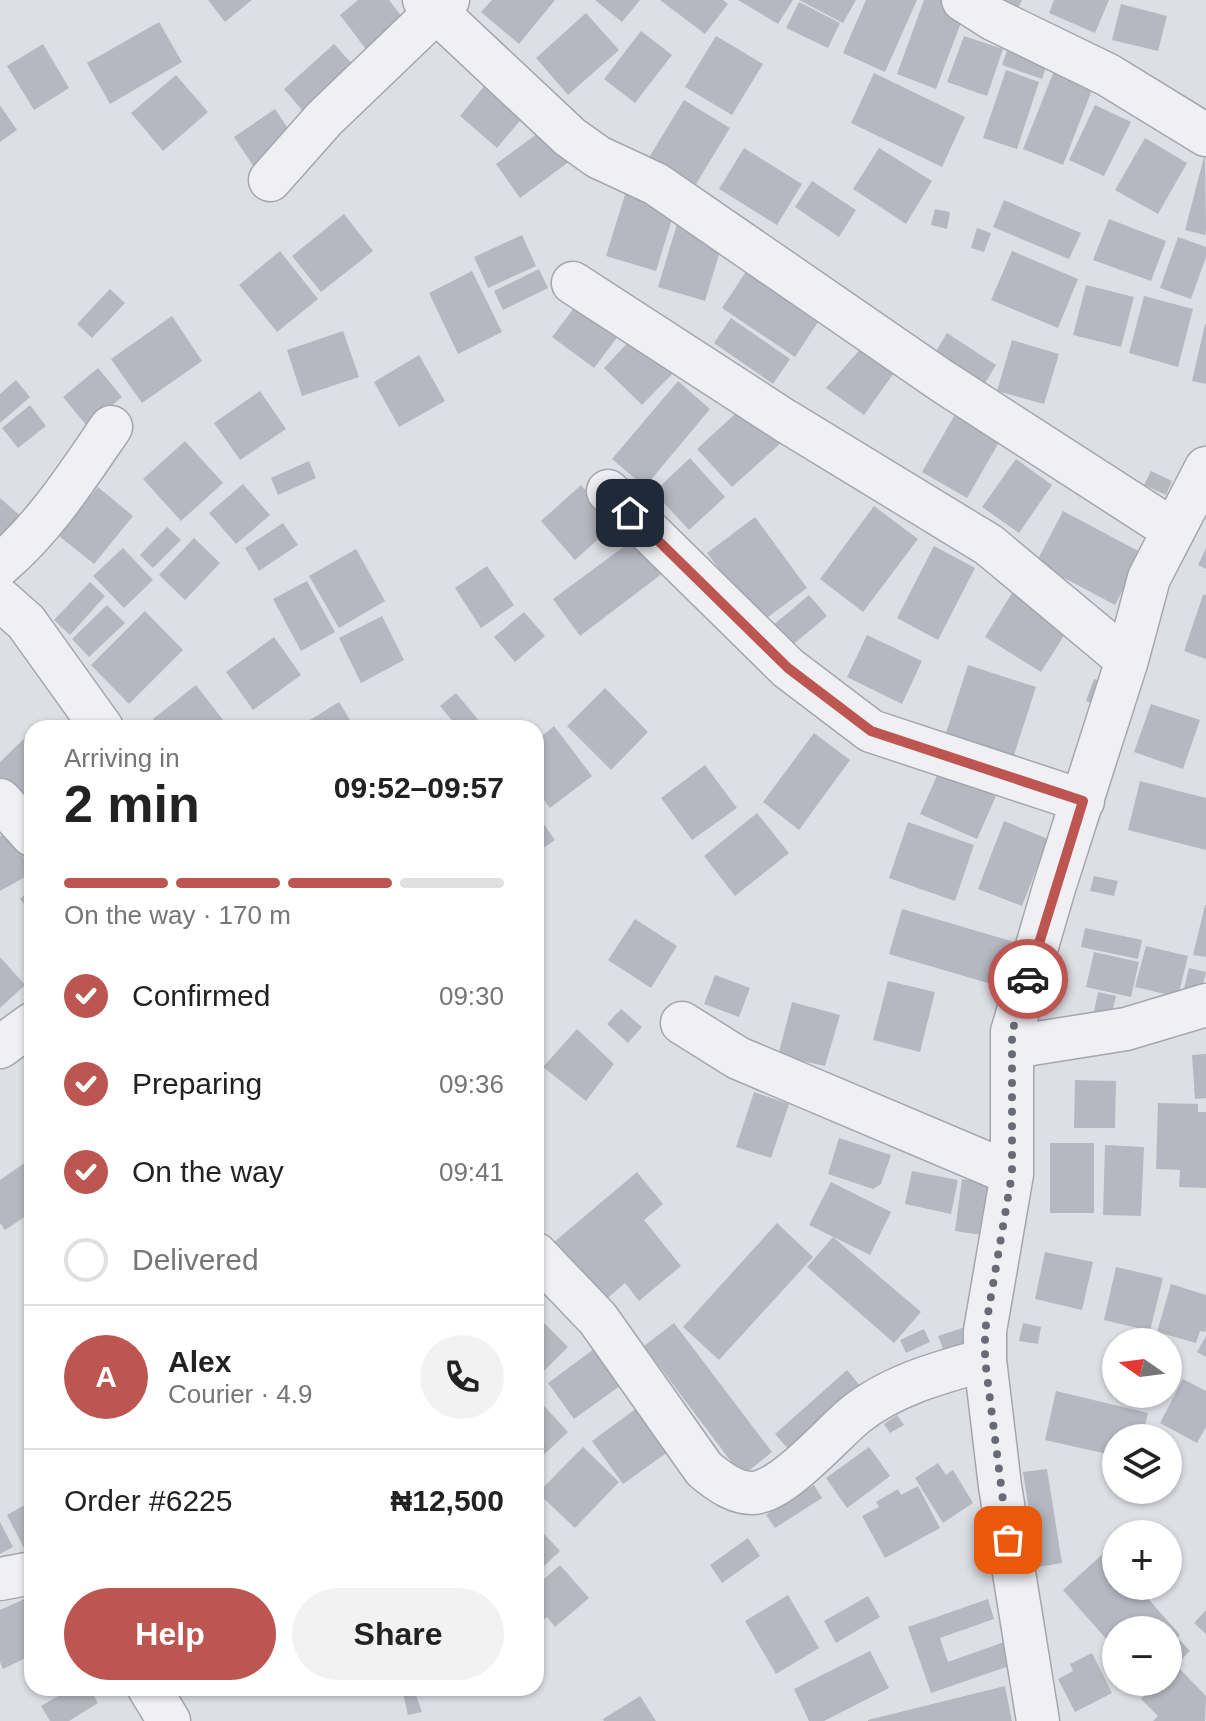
<!DOCTYPE html>
<html lang="en">
<head>
<meta charset="utf-8">
<style>
  body { margin:0; font-family:Arial,sans-serif; background:#f2f2f2; color:#222; height:100vh; display:flex; flex-direction:column; font-size:30px; white-space:nowrap }
  * { box-sizing:border-box; margin:0 }
  p { font-size:26px; color:#767676 }
  .icon { flex:none; width:44px; height:44px; fill:none; stroke:currentColor; stroke-width:2; stroke-linecap:round; stroke-linejoin:round }
  .map { position:relative; flex:1; overflow:hidden }
  .drawer { position:absolute; left:24px; top:720px; width:520px; height:976px; display:flex; flex-direction:column; background:#fff; border-radius:24px; box-shadow:0 2px 6px #0004 }
  .drawer>* { flex:none }
  .needle { width:52px; rotate:284deg }
  .controls { position:absolute; left:1102px; top:1328px; display:grid; gap:16px }
  .controls a { display:grid; place-items:center; width:80px; height:80px; border-radius:50%; background:#fff; box-shadow:0 2px 6px #0004; font-size:40px }
  .pin { position:absolute; display:grid; place-items:center; width:68px; height:68px; color:#fff; margin:-34px; border-radius:16px; box-shadow:0 4px 12px #0006 }
  .courier { position:absolute; display:grid; place-items:center; width:80px; height:80px; margin:-40px; border:6px solid #bd5550; border-radius:50%; background:#fff; color:#222; box-shadow:0 2px 10px #0007 }
  .summary em { font-style:normal; font-weight:700 }
  .summary div { display:flex; flex-direction:column-reverse }
  .summary { display:flex; align-items:center; justify-content:space-between; height:136px; padding:0 40px }
  h1 { font-size:52px; font-weight:700; line-height:60px }
  .bar { display:grid; grid-template-columns:repeat(4,1fr); gap:12px 8px; align-content:center; height:96px; padding:0 40px }
  .bar i { height:10px; border-radius:6px; background:#e0e0e0 }
  .bar .current { background:#bd5550 }
  .bar p { grid-column:span 4 }
  .line { display:flex; align-items:center; gap:20px; padding:0 40px; border-top:2px solid #e0e0e0 }
  .line div { flex:1 }
  .round { display:grid; place-items:center; flex:none; width:84px; height:84px; border-radius:42px; background:#f2f2f2 }
  ol { padding:0 40px; list-style:none }
  li { display:flex; align-items:center; gap:24px; height:88px }
  li p { margin-inline-start:auto }
  li .icon { padding:8px; border-radius:50%; background:#bd5550; color:#fff; stroke-width:4 }
  li:last-child { color:#767676 }
  li i { width:44px; height:44px; border:4px solid #e0e0e0; border-radius:50% }
  .primary-button { display:flex; gap:16px; margin-top:auto; padding:16px 40px }
  .primary-button a { flex:1; height:92px; border-radius:48px; background:#bd5550; color:#fff; font-size:32px; font-weight:700; line-height:92px; text-align:center }
  .primary-button a+a { background:#f2f2f2; color:#222 }
  .map>svg:first-child { display:block }
</style>
</head>
<body>
<div class="map">
<svg width="1206" height="1721" viewBox="0 0 1206 1721">
  <rect width="100%" height="100%" fill="#dedfe5"/>
  <!-- building -->
  <path fill="#b5b8c1" d="M208,0H252L225,22Z
    M358,0H389L406,22L368,52L340,15Z
    M492,0H555L519,44L481,12Z
    M595,0H640L622,22Z
    M660,0H723L728,4L705,34Z
    M738,0H793L778,24Z
    M799,0H856L843,23Z
    M866,0H917L885,72L843,53Z
    M924,0H958L968,4L936,89L897,74Z
    M996,0H1022L1017,11Z
    M1054,0H1109L1095,33L1049,13Z
    M799,2L840,23L828,48L786,28Z
    M1121,4L1167,16L1158,51L1112,40Z
    M586,13L619,50L568,95L536,58Z
    M159,22L182,62L110,104L87,63Z
    M641,31L672,55L635,103L604,79Z
    M716,36L763,64L732,115L685,87Z
    M964,36L1003,49L987,96L947,82Z
    M1010,42L1050,55L1042,79L1002,65Z
    M43,44L69,88L34,110L7,66Z
    M334,44L364,77L313,123L284,89Z
    M1058,61L1097,77L1063,165L1023,149Z
    M1006,70L1039,82L1017,149L983,138Z
    M874,73L965,117L942,167L851,123Z
    M176,75L208,112L163,151L131,113Z
    M485,85L523,117L497,148L460,116Z
    M684,100L730,128L696,184L650,156Z
    M0,105L17,130L0,142Z
    M1095,105L1131,122L1104,176L1069,160Z
    M275,109L297,142L256,170L234,137Z
    M545,128L570,161L520,198L496,164Z
    M1145,138L1187,163L1158,214L1115,190Z
    M744,148L802,184L777,225L719,189Z
    M879,148L932,181L906,224L853,189Z
    M1205,153L1206,229L1205,235L1185,230Z
    M812,181L856,210L839,237L795,207Z
    M627,188L677,203L656,271L606,256Z
    M1004,200L1081,233L1069,259L993,227Z
    M935,209L950,212L947,229L931,225Z
    M344,214L373,251L321,292L292,256Z
    M1109,219L1166,241L1151,281L1093,260Z
    M677,224L724,238L705,301L658,287Z
    M977,228L991,233L984,252L971,248Z
    M522,235L536,266L488,288L474,257Z
    M1178,237L1206,247V257L1191,299L1160,288Z
    M280,251L318,299L277,332L239,285Z
    M1012,251L1078,279L1058,328L991,300Z
    M749,267L822,316L795,357L722,308Z
    M539,269L548,288L503,310L494,291Z
    M472,271L502,332L458,354L429,293Z
    M1086,285L1134,297L1121,347L1073,335Z
    M110,289L125,303L92,338L77,324Z
    M1144,296L1193,309L1178,367L1129,353Z
    M580,300L622,331L594,368L552,337Z
    M172,316L202,361L142,403L111,359Z
    M731,318L790,359L773,384L714,343Z
    M1205,324H1206V384L1192,381Z
    M343,331L359,377L302,396L287,350Z
    M638,332L677,369L642,405L604,368Z
    M947,333L996,365L985,383L936,351Z
    M1012,340L1059,354L1044,404L997,391Z
    M863,346L896,370L864,415L826,388Z
    M419,355L445,401L399,427L374,382Z
    M98,368L122,397L87,426L63,397Z
    M16,380L30,397L0,423V394Z
    M678,381L710,409L645,487L612,459Z
    M260,391L286,429L240,460L214,423Z
    M747,403L782,442L732,487L697,449Z
    M30,405L46,426L18,448L2,428Z
    M957,411L1002,437L967,498L922,472Z
    M185,441L223,483L181,521L143,479Z
    M690,458L725,497L689,530L654,492Z
    M1016,459L1052,485L1019,533L982,507Z
    M309,461L316,478L278,495L271,478Z
    M1151,471L1172,481L1166,495L1144,485Z
    M243,484L270,515L236,544L209,513Z
    M581,485L615,524L575,560L541,521Z
    M98,487L133,516L94,564L59,536Z
    M0,498L24,519L0,546Z
    M874,506L918,539L863,612L820,579Z
    M1063,511L1142,553L1115,605L1036,563Z
    M755,517L807,588L760,623L707,553Z
    M283,523L298,545L259,571L245,548Z
    M167,527L181,540L153,568L140,555Z
    M641,534L667,570L580,636L553,599Z
    M194,538L220,563L185,600L159,575Z
    M934,546L975,568L938,640L897,618Z
    M123,548L153,580L124,608L93,576Z
    M1206,548V569L1198,565Z
    M356,549L385,601L339,628L309,576Z
    M487,566L514,605L481,628L455,588Z
    M307,581L335,632L301,651L273,599Z
    M90,582L105,596L70,635L54,620Z
    M1015,588L1072,623L1041,672L985,637Z
    M809,595L827,616L789,648L771,627Z
    M1203,595H1206V659L1184,651Z
    M107,605L125,623L89,657L72,639Z
    M145,611L183,650L129,704L91,665Z
    M524,612L545,636L515,662L494,637Z
    M382,616L404,660L361,683L339,638Z
    M867,635L922,661L902,704L847,677Z
    M274,637L301,675L253,710L226,672Z
    M968,665L1036,687L1014,755L946,733Z
    M1094,679L1114,686L1106,709L1086,701Z
    M196,685L227,725L224,728H160L153,719Z
    M605,688L648,732L611,770L567,726Z
    M456,693L485,728H458L440,706Z
    M339,702L355,728H297Z
    M1151,704L1200,720L1183,769L1134,752Z
    M554,726L592,776L550,808L536,789V741Z
    M32,731V801L26,807L0,779V762Z
    M814,733L850,760L799,830L763,802Z
    M705,765L737,808L692,840L661,798Z
    M939,771L996,796L977,839L920,814Z
    M1140,781L1206,798V850L1128,830Z
    M536,813L555,840L536,853Z
    M757,813L789,853L735,896L704,856Z
    M1004,821L1048,839L1022,906L978,889Z
    M908,822L974,845L955,901L889,878Z
    M10,831L32,873L0,891V836Z
    M1094,876L1118,881L1114,896L1090,891Z
    M32,889V914L20,899Z
    M1205,905H1206V957L1193,955Z
    M902,909L1011,941L998,986L889,954Z
    M635,919L677,946L651,988L608,960Z
    M1085,928L1142,940L1138,959L1081,947Z
    M1146,946L1188,956L1178,997L1135,987Z
    M1094,952L1139,962L1131,997L1086,987Z
    M0,957L25,985L0,1008Z
    M1189,968L1206,972L1199,1000L1182,996Z
    M715,975L750,988L739,1017L704,1004Z
    M888,981L935,992L920,1052L873,1040Z
    M1098,992L1116,996L1110,1020L1093,1016Z
    M792,1002L840,1015L825,1066L778,1056Z
    M621,1009L642,1027L628,1043L607,1024Z
    M577,1029L614,1064L586,1101L543,1067Z
    M1206,1054V1098L1195,1099L1192,1055Z
    M1075,1080L1116,1081L1115,1128H1074Z
    M754,1092L789,1104L771,1158L736,1147Z
    M1158,1103L1198,1104V1112H1206V1188L1179,1187L1180,1170L1156,1169Z
    M839,1138L891,1155L881,1184L873,1189L828,1174Z
    M1050,1143H1094V1213H1050Z
    M1105,1145L1144,1147L1141,1216L1103,1215Z
    M32,1158V1212L5,1230L0,1223V1180Z
    M912,1171L958,1180L951,1214L905,1204Z
    M637,1172L663,1204L644,1220L681,1266L639,1301L625,1283L603,1302L553,1243Z
    M962,1179L989,1183L982,1235L955,1231Z
    M831,1182L891,1212L870,1255L809,1225Z
    M777,1223L813,1257L719,1360L683,1327Z
    M833,1237L921,1312L894,1343L807,1267Z
    M1045,1252L1093,1262L1082,1310L1035,1299Z
    M1116,1267L1163,1278L1150,1331L1104,1320Z
    M1171,1284L1206,1295V1328L1205,1332L1200,1331L1196,1343L1157,1332Z
    M536,1315L568,1347L536,1379Z
    M674,1323L772,1452L742,1476L644,1346Z
    M1023,1323L1041,1327L1038,1344L1019,1341Z
    M965,1327L971,1342L944,1351L938,1336Z
    M924,1329L930,1342L906,1353L900,1340Z
    M1206,1336V1357L1197,1352Z
    M598,1346L624,1383L574,1419L548,1383Z
    M847,1370L863,1389L791,1452L775,1434Z
    M1183,1379L1206,1391V1427L1197,1443L1160,1423Z
    M1056,1391L1148,1413L1142,1438H1116V1456L1045,1440Z
    M536,1397L568,1432L536,1462Z
    M641,1405L672,1449L623,1484L592,1441Z
    M897,1415L904,1425L890,1433L884,1424Z
    M583,1447L619,1482L575,1528L538,1493Z
    M869,1447L890,1476L847,1508L826,1478Z
    M938,1463L946,1475L953,1470L973,1503L943,1523L915,1478Z
    M1047,1469L1062,1563L1038,1567L1023,1472Z
    M814,1485L822,1498L775,1528L766,1515Z
    M918,1486L940,1528L885,1558L862,1516L879,1507L876,1502L898,1489L901,1495Z
    M32,1501V1549L26,1552L7,1515Z
    M0,1522L13,1547L0,1554Z
    M536,1525L560,1551L536,1574Z
    M748,1538L760,1556L722,1583L710,1565Z
    M1106,1551L1116,1563V1586H1137L1180,1635L1168,1646V1630H1116V1650L1063,1590Z
    M560,1565L589,1598L555,1627L547,1617L536,1627V1586Z
    M788,1595L819,1648L776,1674L745,1621Z
    M868,1596L880,1617L836,1643L824,1621Z
    M29,1597L32,1604V1655L3,1669L0,1662V1610Z
    M988,1599L994,1619L940,1638L948,1662L1004,1642L1012,1665L931,1693L908,1627Z
    M1206,1610V1634L1194,1623Z
    M1180,1640L1190,1651L1182,1659L1172,1649Z
    M870,1651L889,1688L824,1721H809L794,1689Z
    M1092,1653L1112,1693L1075,1712L1058,1679L1073,1671L1070,1664Z
    M1176,1665L1206,1696L1205,1721H1153L1158,1716L1141,1699L1159,1682H1168V1673Z
    M1005,1686L1012,1721H868V1720Z
    M72,1688H89L98,1703L69,1721H50L41,1706Z
    M414,1689L422,1712L408,1715L403,1694Z
    M640,1696L656,1721H604L603,1719Z"/>
  <g fill="none" stroke-linecap="round" stroke-linejoin="round">
    <defs>
      <path id="minor" d="M424,0L570,137L598,157L656,184L942,381L1173,530
        M963,0L993,19L1108,75L1206,135
        M270,180L324,119L448,0
        M573,283L784,420L989,545L1127,660
        M608,491L788,668L871,731L1083,801
        M0,565C45,527 78,475 111,427
        M0,599L26,622L102,728
        M0,800L32,835
        M682,1023L738,1058L1012,1174
        M0,1047L32,1024
        M1012,1047L1126,1029L1206,1005
        M536,1254L598,1319L704,1469C718,1481 739,1497 759,1492C788,1485 831,1435 855,1415C892,1385 941,1372 985,1360
        M0,1579L32,1573
        M149,1688L169,1721
        M1038,1721L1000,1486L985,1360V1331L1012,1174V1032L1054,888L1127,660L1149,578L1206,468"/>
    </defs>
    <!-- minor casing -->
    <use href="#minor" stroke="#a4a6ae" stroke-width="45"/>
    <!-- minor -->
    <use href="#minor" stroke="#f0f0f4" stroke-width="42"/>
  </g>
  <g fill="none" stroke-linecap="round" stroke-linejoin="round">
    <!-- done -->
    <path stroke="#686b76" stroke-width="8" stroke-dasharray="0 14.4" d="M1008,1540L985,1360V1331L1012,1174V1032L1028,979"/>
    <!-- route -->
    <path stroke="#bd5550" stroke-width="10" d="M630,513L788,668L871,731L1083,801L1028,979"/>
  </g>
</svg>
<div class="controls">
<a><svg class="needle" viewBox="-14 -14 28 28"><path d="M0-13l5 13h-10z" fill="#e53935"/><path d="M0 13l5-13h-10z" fill="#767676"/></svg></a>
<a><svg class="icon" aria-label="layers" viewBox="0 0 24 24"><path d="M12 4l9 5-9 5-9-5zM3 14l9 5 9-5"/></svg></a>
<a>+</a>
<a>−</a>
</div>
<div class="pin" style="left:1008px;top:1540px;background:#ea580c"><svg class="icon" aria-label="bag" viewBox="0 0 24 24"><path d="M5 8h14l-1 12H6zM9 8a3 3 0 0 1 6 0"/></svg></div>
<div class="pin" style="left:630px;top:513px;background:#1f2937"><svg class="icon" aria-label="home" viewBox="0 0 24 24"><path d="M3 11l9-7 9 7M6 9v11h12V9"/></svg></div>
<div class="courier" style="left:1028px;top:979px"><svg class="icon" aria-label="car" viewBox="0 0 24 24"><path d="M5 17H2v-5l4-1 3-4h7l3 4 3 1v5h-3M9 17h6M6 11h13"/><circle cx="7" cy="17" r="2"/><circle cx="17" cy="17" r="2"/></svg></div>
<section class="drawer">
<div class="summary"><div><h1>2 min</h1><p>Arriving in</p></div><em>09:52–09:57</em></div>
<div class="bar"><i class="current"></i><i class="current"></i><i class="current"></i><i></i><p>On the way · 170 m</p></div>
<ol>
<li><svg class="icon" aria-label="check" viewBox="0 0 24 24"><path d="M5 12l5 5 9-10"/></svg>Confirmed<p>09:30</p></li>
<li><svg class="icon" aria-label="check" viewBox="0 0 24 24"><path d="M5 12l5 5 9-10"/></svg>Preparing<p>09:36</p></li>
<li><svg class="icon" aria-label="check" viewBox="0 0 24 24"><path d="M5 12l5 5 9-10"/></svg>On the way<p>09:41</p></li>
<li><i></i>Delivered</li>
</ol>
<div class="line" style="height:144px"><b class="round" style="background:#bd5550;color:#fff">A</b><div><b>Alex</b><p>Courier · 4.9</p></div><a class="round"><svg class="icon" aria-label="phone" viewBox="0 0 24 24"><path d="M5 4h4l2 5-3 2q2 4 5 5l2-3 5 2v4C11 20 4 13 5 4z"/></svg></a></div>
<div class="line" style="height:104px"><div>Order #6225</div><b>₦12,500</b></div>
<div class="primary-button"><a>Help</a><a>Share</a></div>
</section>
</div>
</body>
</html>
